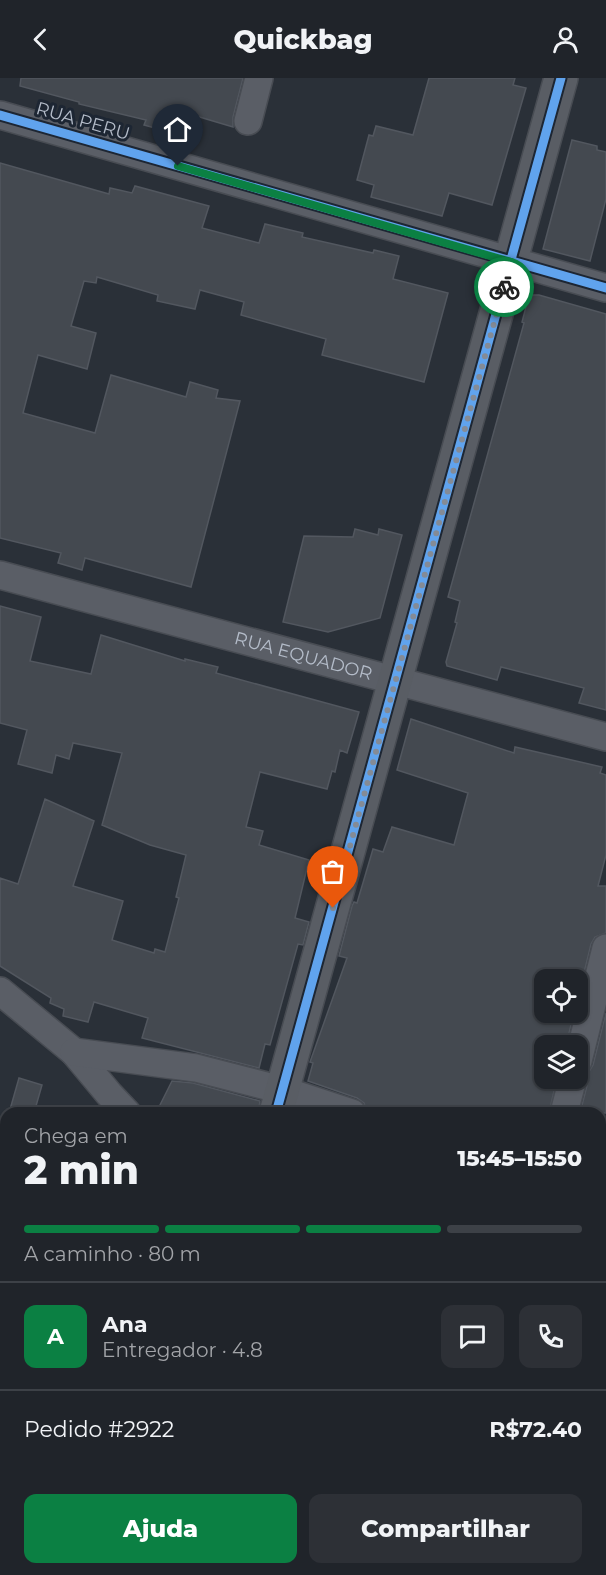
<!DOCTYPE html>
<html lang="pt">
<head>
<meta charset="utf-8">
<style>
  body { margin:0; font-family:Montserrat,sans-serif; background:#2d3036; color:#f1f3f6; height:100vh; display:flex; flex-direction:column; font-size:22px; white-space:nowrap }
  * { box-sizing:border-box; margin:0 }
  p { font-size:20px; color:#a2a4a8 }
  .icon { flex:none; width:33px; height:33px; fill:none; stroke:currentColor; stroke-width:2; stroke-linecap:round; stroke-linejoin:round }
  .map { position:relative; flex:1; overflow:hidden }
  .details { position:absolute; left:0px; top:1029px; width:606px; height:468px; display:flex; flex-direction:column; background:#20242a; border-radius:18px 18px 0 0; box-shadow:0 2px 4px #0004,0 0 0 2px #3d4147 }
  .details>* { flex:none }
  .controls { position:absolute; left:534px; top:891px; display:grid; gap:12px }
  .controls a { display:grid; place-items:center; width:54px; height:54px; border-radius:12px; background:#20242a; box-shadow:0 2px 4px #0004,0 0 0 2px #3d4147; font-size:30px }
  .pin { position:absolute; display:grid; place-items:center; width:51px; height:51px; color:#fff; margin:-62px -26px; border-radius:50% 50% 50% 0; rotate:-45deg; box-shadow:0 0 6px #0007 }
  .pin .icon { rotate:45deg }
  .courier { position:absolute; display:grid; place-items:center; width:60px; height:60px; margin:-30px; border:4px solid #0b8043; border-radius:50%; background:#fff; color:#222; box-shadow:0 2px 8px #0007 }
  .head em { font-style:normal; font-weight:800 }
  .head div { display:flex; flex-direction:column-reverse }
  .head { display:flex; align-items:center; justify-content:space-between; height:102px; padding:0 24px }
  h1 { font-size:39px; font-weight:800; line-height:45px }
  .bar { display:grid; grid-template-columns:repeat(4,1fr); gap:9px 6px; align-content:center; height:72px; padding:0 24px }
  .bar i { height:8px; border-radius:4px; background:#3d4147 }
  .bar .on { background:#0b8043 }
  .bar p { grid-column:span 4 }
  .line { display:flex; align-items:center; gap:15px; padding:0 24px; border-top:2px solid #3d4147 }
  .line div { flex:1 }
  .round { display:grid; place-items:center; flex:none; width:63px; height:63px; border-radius:12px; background:#2d3036 }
  .action { display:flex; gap:12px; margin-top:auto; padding:12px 24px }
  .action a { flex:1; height:69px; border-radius:12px; background:#0b8043; color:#fff; font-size:24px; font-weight:800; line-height:69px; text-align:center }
  .action a+a { background:#2d3036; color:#f1f3f6 }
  header { display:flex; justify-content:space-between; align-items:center; height:78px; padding:0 24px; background:#20242a; font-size:27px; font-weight:800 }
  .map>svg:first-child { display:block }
</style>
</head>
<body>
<header><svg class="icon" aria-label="back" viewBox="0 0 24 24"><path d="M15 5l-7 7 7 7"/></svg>Quickbag<svg class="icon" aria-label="person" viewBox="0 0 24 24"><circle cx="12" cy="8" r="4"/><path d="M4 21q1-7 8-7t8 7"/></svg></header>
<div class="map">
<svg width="606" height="1497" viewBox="0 0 606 1497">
  <rect width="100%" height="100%" fill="#2a3038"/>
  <!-- building -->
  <path fill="#444950" stroke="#52575f" stroke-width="1.5" d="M21,0H243L233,39V49L186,35L180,57L144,47L146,42L79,26V24L20,8Z
    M429,0H515L513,7L526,10L492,127L449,115L442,138L371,119L374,107L357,102L369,57L373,58L376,48L413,57Z
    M572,62L597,68V72L606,74V121L590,183L543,171Z
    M0,85L109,116L110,110L132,115L135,108L209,128L202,150L259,165L265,146L303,155L302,159L373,175L374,172L399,178L393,201L448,215L424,304L322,277L326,261L241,237L244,224L200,212L195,231L157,223L158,217L97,199L96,205L84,203L71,248L96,255L87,291L38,277L23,335L95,355L111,297L186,319L190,304L218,312L216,320L240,323L191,509L85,480L82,492L58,485L61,475L0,460Z
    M529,217H539L606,236V632L579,625L584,610L501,589L497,602L447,588L446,584L457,545L455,544L460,523L448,519L524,245L522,244Z
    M355,451L378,457L379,451L402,457L380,540L328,554L283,544L304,458L353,459Z
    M0,528L41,539L30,583L91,596L101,557L185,583V581L218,589L216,595L359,634L347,675L340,672L335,694L332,693L327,711L260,694L246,749L263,753L259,767L309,782L295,840L309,844L303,867L298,866L270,967L265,966L259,990L142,960L148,940L94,924L88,944L63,938L64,931L50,925L51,920L0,888V800L18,806L45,721L94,743L73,808L123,823L112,862L154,875L155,871L165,874L179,820L176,819L186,777L150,767L102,747L122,675L73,665L69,681L56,677L52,695L18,686L27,652L0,645Z
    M411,641L514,675L515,669L602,689L600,695L606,697V777L598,808H606V855L595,859L591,866L578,920V902H544V934H574L566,968H544V1000H557L549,1035H367L364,1025L357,1020L308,1003L313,985L310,984L347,880L339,878L352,828L354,824L357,825L373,771L383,774L392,749L454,767L468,715L397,692Z
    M606,935V1035H580L588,1004V995L593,987Z
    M19,1000L42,1007L34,1035H9Z
    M172,1003L193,1005L260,1023L258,1035H156Z"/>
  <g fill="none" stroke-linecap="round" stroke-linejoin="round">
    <defs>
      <g id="street">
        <path d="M0,37L606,210"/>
        <path d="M248,43L259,0"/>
        <path id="s1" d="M0,497L606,659"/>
        <path d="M0,913L74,974L109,1016L127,1035"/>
        <path d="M74,974L196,990L282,1012L352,1035"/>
        <path d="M578,983L606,870"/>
        <path d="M564,1035L573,1000"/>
        <path d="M600,1113L606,1115"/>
        <path d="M0,1314L6,1319"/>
        <path d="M600,1412L606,1417"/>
        <path d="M201,1491L209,1497"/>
      </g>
      <path id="secondary" d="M276,1035L561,0
        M149,1497L151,1491"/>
    </defs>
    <!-- street casing -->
    <use href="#street" stroke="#484c53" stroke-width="30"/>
    <!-- secondary casing -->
    <use href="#secondary" stroke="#484c53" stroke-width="36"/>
    <!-- street -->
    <use href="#street" stroke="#5a5e66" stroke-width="27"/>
    <!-- secondary -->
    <use href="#secondary" stroke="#595d64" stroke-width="33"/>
    <defs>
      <path id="cycleway" d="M0,37L606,210
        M276,1035L561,0"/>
    </defs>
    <!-- cycleway casing -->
    <use href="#cycleway" stroke="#1d2633" stroke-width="13"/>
    <!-- cycleway -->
    <use href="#cycleway" stroke="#60a3ed" stroke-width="9"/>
  </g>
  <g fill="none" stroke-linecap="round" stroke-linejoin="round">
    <!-- done -->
    <path stroke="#848b96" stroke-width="6" stroke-dasharray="0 10.8" d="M333,830L504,209"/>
    <!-- route -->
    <path stroke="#0b8043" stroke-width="8" d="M178,88L511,184L504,209"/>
  </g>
  <g text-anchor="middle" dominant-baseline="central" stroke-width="6" stroke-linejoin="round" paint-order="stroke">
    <!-- street labels -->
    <g font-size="18" fill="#b4bcc9" stroke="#1d2633">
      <text transform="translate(83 43) rotate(16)">RUA PERU</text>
      <text stroke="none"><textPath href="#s1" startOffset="314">RUA EQUADOR</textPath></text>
    </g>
  </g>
</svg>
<div class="controls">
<a><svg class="icon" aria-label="locate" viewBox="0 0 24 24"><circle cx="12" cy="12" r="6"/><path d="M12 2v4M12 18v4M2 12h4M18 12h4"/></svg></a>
<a><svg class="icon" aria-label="layers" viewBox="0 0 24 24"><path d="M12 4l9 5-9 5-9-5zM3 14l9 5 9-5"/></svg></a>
</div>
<div class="pin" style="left:333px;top:830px;background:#ea580c"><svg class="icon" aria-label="bag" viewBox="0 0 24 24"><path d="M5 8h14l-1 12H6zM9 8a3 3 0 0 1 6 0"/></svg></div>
<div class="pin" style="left:178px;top:88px;background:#1f2937"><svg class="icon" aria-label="home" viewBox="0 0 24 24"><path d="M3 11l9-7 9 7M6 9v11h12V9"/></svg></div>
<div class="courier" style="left:504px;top:209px"><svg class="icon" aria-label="bike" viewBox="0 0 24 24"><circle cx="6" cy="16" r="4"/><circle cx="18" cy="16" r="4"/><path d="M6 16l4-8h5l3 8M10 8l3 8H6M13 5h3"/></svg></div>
<section class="details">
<div class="head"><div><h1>2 min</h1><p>Chega em</p></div><em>15:45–15:50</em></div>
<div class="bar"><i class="on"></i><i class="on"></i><i class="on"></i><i></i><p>A caminho · 80 m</p></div>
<div class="line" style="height:108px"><b class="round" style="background:#0b8043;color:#fff">A</b><div><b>Ana</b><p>Entregador · 4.8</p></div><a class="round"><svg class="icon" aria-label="chat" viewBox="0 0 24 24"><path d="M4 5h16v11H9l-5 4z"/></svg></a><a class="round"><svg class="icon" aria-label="phone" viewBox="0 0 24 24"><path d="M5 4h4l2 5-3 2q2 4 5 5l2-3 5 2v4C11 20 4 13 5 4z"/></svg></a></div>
<div class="line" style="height:78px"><div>Pedido #2922</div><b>R$72.40</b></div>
<div class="action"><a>Ajuda</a><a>Compartilhar</a></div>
</section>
</div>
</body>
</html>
